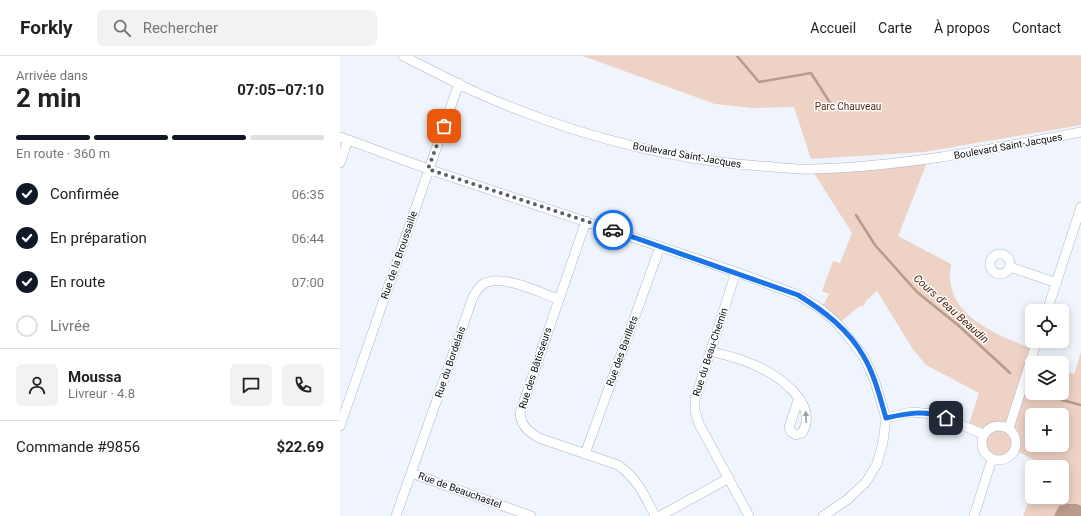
<!DOCTYPE html>
<html lang="fr">
<head>
<meta charset="utf-8">
<style>
  body { margin:0; font-family:Roboto,sans-serif; background:#f2f2f2; color:#222; height:100vh; display:flex; flex-direction:column; font-size:15px; white-space:nowrap }
  * { box-sizing:border-box; margin:0 }
  p { font-size:13px; color:#767676 }
  .icon { flex:none; width:22px; height:22px; fill:none; stroke:currentColor; stroke-width:2; stroke-linecap:round; stroke-linejoin:round }
  .map { position:relative; flex:1; overflow:hidden }
  .details { display:flex; flex-direction:column; background:#fff; width:340px }
  .details>* { flex:none }
  .tools { position:absolute; left:685px; top:248px; display:grid; gap:8px }
  .tools a { display:grid; place-items:center; width:44px; height:44px; border-radius:6px; background:#fff; box-shadow:0 2px 10px #0003; font-size:20px }
  .pin { position:absolute; display:grid; place-items:center; width:34px; height:34px; color:#fff; margin:-17px; border-radius:8px; box-shadow:0 2px 6px #0006 }
  .courier { position:absolute; display:grid; place-items:center; width:40px; height:40px; margin:-20px; border:3px solid #1a73e8; border-radius:50%; background:#fff; color:#222; box-shadow:0 1px 5px #0007 }
  .overview em { font-style:normal; font-weight:700 }
  .overview div { display:flex; flex-direction:column-reverse }
  .overview { display:flex; align-items:center; justify-content:space-between; height:68px; padding:0 16px }
  h1 { font-size:26px; font-weight:700; line-height:30px }
  .bar { display:grid; grid-template-columns:repeat(4,1fr); gap:6px 4px; align-content:center; height:48px; padding:0 16px }
  .bar i { height:5px; border-radius:3px; background:#e0e0e0 }
  .bar .selected { background:#111827 }
  .bar p { grid-column:span 4 }
  .line { display:flex; align-items:center; gap:10px; padding:0 16px; border-top:1px solid #e0e0e0 }
  .line div { flex:1 }
  .round { display:grid; place-items:center; flex:none; width:42px; height:42px; border-radius:6px; background:#f2f2f2 }
  ol { padding:0 16px; list-style:none }
  li { display:flex; align-items:center; gap:12px; height:44px }
  li p { margin-inline-start:auto }
  li .icon { padding:4px; border-radius:50%; background:#111827; color:#fff; stroke-width:4 }
  li:last-child { color:#767676 }
  li i { width:22px; height:22px; border:2px solid #e0e0e0; border-radius:50% }
  header { display:flex; align-items:center; gap:24px; box-sizing:border-box; height:56px; padding:0 20px; background:#fff; border-bottom:1px solid #e0e0e0 }
  header strong { font-size:19px }
  nav { display:flex; gap:22px; margin-inline-start:auto; font-size:14px }
  .search { width:280px; height:36px; background:#f2f2f2; display:flex; align-items:center; gap:10px; box-sizing:border-box; padding:0 14px; border-radius:6px; color:#767676; font-size:15px }
  main { display:flex; flex:1; min-height:0 }
  .map>svg:first-child { display:block }
</style>
</head>
<body>
<header>
<strong>Forkly</strong>
<div class="search"><svg class="icon" aria-label="search" viewBox="0 0 24 24"><circle cx="10" cy="10" r="6"/><path d="M15 15l6 6"/></svg>Rechercher</div>
<nav><a>Accueil</a><a>Carte</a><a>À propos</a><a>Contact</a></nav>
</header>
<main>
<section class="details">
<div class="overview"><div><h1>2 min</h1><p>Arrivée dans</p></div><em>07:05–07:10</em></div>
<div class="bar"><i class="selected"></i><i class="selected"></i><i class="selected"></i><i></i><p>En route · 360 m</p></div>
<ol>
<li><svg class="icon" aria-label="check" viewBox="0 0 24 24"><path d="M5 12l5 5 9-10"/></svg>Confirmée<p>06:35</p></li>
<li><svg class="icon" aria-label="check" viewBox="0 0 24 24"><path d="M5 12l5 5 9-10"/></svg>En préparation<p>06:44</p></li>
<li><svg class="icon" aria-label="check" viewBox="0 0 24 24"><path d="M5 12l5 5 9-10"/></svg>En route<p>07:00</p></li>
<li><i></i>Livrée</li>
</ol>
<div class="line" style="height:72px"><a class="round"><svg class="icon" aria-label="person" viewBox="0 0 24 24"><circle cx="12" cy="8" r="4"/><path d="M4 21q1-7 8-7t8 7"/></svg></a><div><b>Moussa</b><p>Livreur · 4.8</p></div><a class="round"><svg class="icon" aria-label="chat" viewBox="0 0 24 24"><path d="M4 5h16v11H9l-5 4z"/></svg></a><a class="round"><svg class="icon" aria-label="phone" viewBox="0 0 24 24"><path d="M5 4h4l2 5-3 2q2 4 5 5l2-3 5 2v4C11 20 4 13 5 4z"/></svg></a></div>
<div class="line" style="height:52px"><div>Commande #9856</div><b>$22.69</b></div>
</section>
<div class="map">
<svg width="741" height="460" viewBox="0 0 741 460">
  <rect width="100%" height="100%" fill="#f0f5fd"/>
  <!-- green -->
  <path fill="#eed2c5" fill-rule="evenodd" d="M243,0H741V69L584,96L471,103L454,51L413,52L375,48Z
    M588,104L558,180L611,208C602,260 655,277 694,294L691,306L696,307H692V337H722V314L734,318L741,296V460H683L692,436V441H722V411H701L702,408L675,394C658,413 638,404 643,378L628,371L639,337L586,309L572,292L537,235L526,245L523,251L520,250L498,268L481,253L489,238L482,235L493,205L500,207L512,177L472,114ZM692,359H722V389H692Z"/>
  <!-- water -->
  <path fill="#b99a8b" d="M727,448H737L741,450V460H714L719,450Z"/>
  <g fill="none" stroke-linecap="round" stroke-linejoin="round">
    <!-- stream -->
    <path stroke="#b99a8b" stroke-width="2.5" d="M397,0L419,26L471,17L494,53
      M516,159L535,189L577,236L619,270L670,317
      M694,337L713,342
      M722,344L741,349"/>
    <defs>
      <path id="minor" d="M63,0C89,13 115,27 142,39C230,77 324,103 420,110C437,111 455,114 473,113C563,111 652,93 741,76
        M0,81L88,113L396,216L458,239L481,253L498,268L524,301L534,323L546,362L543,386L537,408L526,426L508,443L483,460
        M0,107L8,84
        M246,165L180,357C181,370 189,376 199,382L278,409C297,422 305,440 315,460
        M650 208a10 10 0 1 1 20 0a10 10 0 1 1-20 0Z
        M670,211L717,227
        M396,216L355,343V355L359,368L409,460
        M707,255L741,151
        M371,295C384,299 399,302 412,308C437,318 480,347 462,377L456,379L451,376L449,371L459,342
        M546,362L571,356L595,358L643,378
        M642 387a17 17 0 1 1 34 0a17 17 0 1 1-34 0Z
        M0,370L119,27
        M669,372L697,285
        M245,398L320,191
        M71,417L191,460
        M56,460L133,241C136,236 139,230 145,227C162,218 201,237 218,243
        M320,460L389,422
        M634,460L652,403"/>
    </defs>
    <!-- minor casing -->
    <use href="#minor" stroke="#abb6ca" stroke-width="10"/>
    <!-- minor -->
    <use href="#minor" stroke="#fff" stroke-width="9"/>
  </g>
  <!-- one-way arrows -->
  <defs><path id="oneway-solid" d="M-6-.8H1V-3.2L6.5 0L1 3.2V.8H-6Z"/></defs>
  <use fill="#9d9ea1" href="#oneway-solid" transform="translate(466 361) rotate(-92)"/>
  <g fill="none" stroke-linecap="round" stroke-linejoin="round">
    <!-- done -->
    <path stroke="#5a5e65" stroke-width="4" stroke-dasharray="0 7.2" d="M104,70L88,113L273,174"/>
    <!-- route -->
    <path stroke="#1a73e8" stroke-width="5" d="M273,174L458,239C484,255 509,274 524,301C535,320 540,342 546,362C568,357 584,354 606,362"/>
  </g>
  <g text-anchor="middle" dominant-baseline="central" stroke-width="3" stroke-linejoin="round" paint-order="stroke">
    <!-- park labels -->
    <g font-size="10" fill="#562b14" stroke="#fff">
      <text x="508" y="50">Parc Chauveau</text>
    </g>
    <!-- street labels -->
    <g font-size="10" fill="#090c13" stroke="#fff">
      <text transform="translate(668 90) rotate(-10)">Boulevard Saint-Jacques</text>
      <text transform="translate(347 99) rotate(10)">Boulevard Saint-Jacques</text>
      <text transform="translate(59 199) rotate(-71)">Rue de la Broussaille</text>
      <text transform="translate(282 295) rotate(-70)">Rue des Barillets</text>
      <text transform="translate(370 296) rotate(-72)">Rue du Beau-Chemin</text>
      <text transform="translate(110 306) rotate(-71)">Rue du Bordelais</text>
      <text transform="translate(195 312) rotate(-72)">Rue des Bâtisseurs</text>
      <text transform="translate(120 434) rotate(20)">Rue de Beauchastel</text>
    </g>
    <!-- water labels -->
    <g font-size="11" font-style="italic" fill="#4e240c" stroke="#fff">
      <text transform="translate(611 253) rotate(42)">Cours d'eau Beaudin</text>
    </g>
  </g>
</svg>
<div class="tools">
<a><svg class="icon" aria-label="locate" viewBox="0 0 24 24"><circle cx="12" cy="12" r="6"/><path d="M12 2v4M12 18v4M2 12h4M18 12h4"/></svg></a>
<a><svg class="icon" aria-label="layers" viewBox="0 0 24 24"><path d="M12 4l9 5-9 5-9-5zM3 14l9 5 9-5"/></svg></a>
<a>+</a>
<a>−</a>
</div>
<div class="pin" style="left:104px;top:70px;background:#ea580c"><svg class="icon" aria-label="bag" viewBox="0 0 24 24"><path d="M5 8h14l-1 12H6zM9 8a3 3 0 0 1 6 0"/></svg></div>
<div class="pin" style="left:606px;top:362px;background:#1f2937"><svg class="icon" aria-label="home" viewBox="0 0 24 24"><path d="M3 11l9-7 9 7M6 9v11h12V9"/></svg></div>
<div class="courier" style="left:273px;top:174px"><svg class="icon" aria-label="car" viewBox="0 0 24 24"><path d="M5 17H2v-5l4-1 3-4h7l3 4 3 1v5h-3M9 17h6M6 11h13"/><circle cx="7" cy="17" r="2"/><circle cx="17" cy="17" r="2"/></svg></div>
</div>
</main>
</body>
</html>
